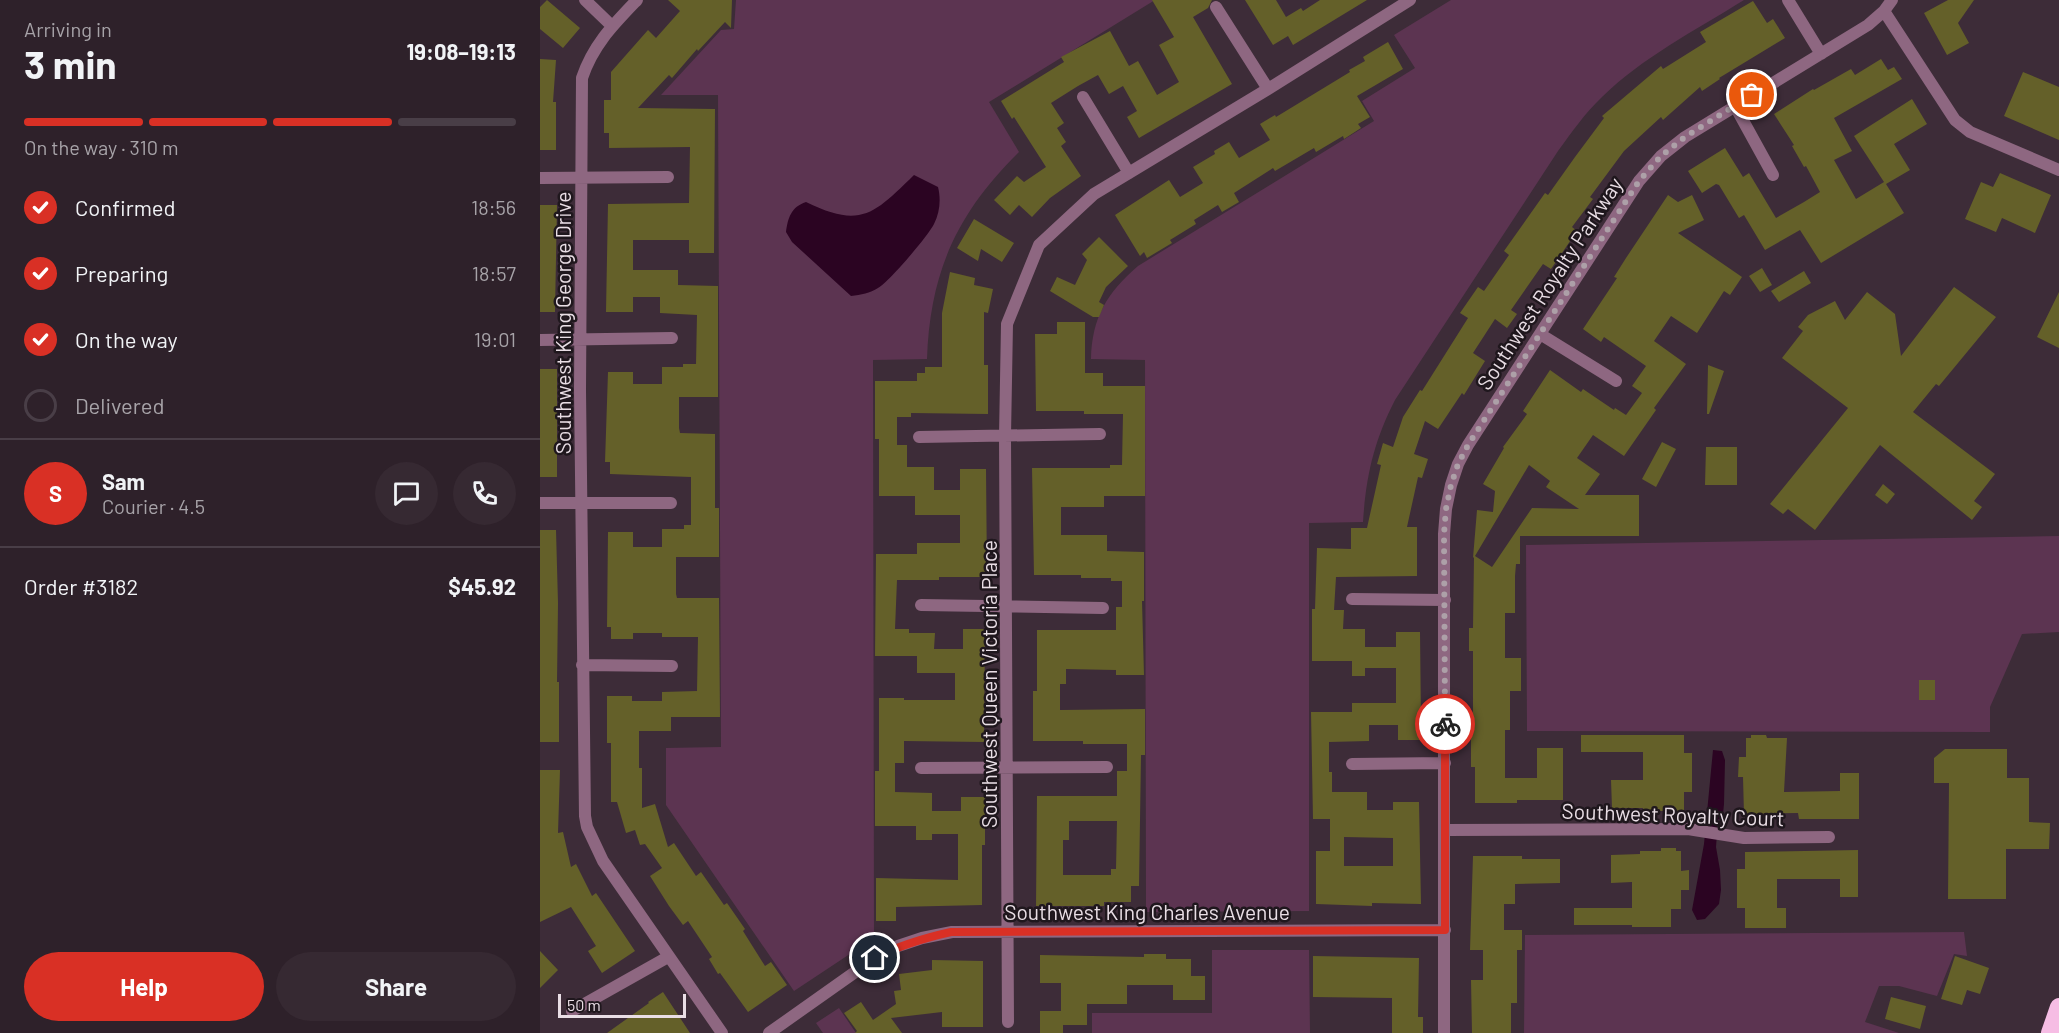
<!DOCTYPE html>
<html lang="en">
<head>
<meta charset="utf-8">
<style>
  body { margin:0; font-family:Barlow,sans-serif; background:#362932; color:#f1f3f6; height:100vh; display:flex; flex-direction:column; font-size:22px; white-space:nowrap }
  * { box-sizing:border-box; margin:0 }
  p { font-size:20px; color:#a7a3a8 }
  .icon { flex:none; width:33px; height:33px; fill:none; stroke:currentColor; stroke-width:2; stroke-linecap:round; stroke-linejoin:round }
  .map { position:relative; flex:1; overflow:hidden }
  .drawer { display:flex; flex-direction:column; background:#2e212a; width:540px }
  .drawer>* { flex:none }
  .scale { position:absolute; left:18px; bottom:15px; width:128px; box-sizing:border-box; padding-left:6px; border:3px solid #e9dee5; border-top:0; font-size:16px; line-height:21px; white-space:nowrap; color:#e9dee5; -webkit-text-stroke:4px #1f171d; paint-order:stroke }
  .pin { position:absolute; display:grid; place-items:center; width:51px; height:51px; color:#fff; margin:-26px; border:3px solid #fff; border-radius:50%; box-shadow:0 2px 6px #0007 }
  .courier { position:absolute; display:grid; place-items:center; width:60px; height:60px; margin:-30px; border:4px solid #d93025; border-radius:50%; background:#fff; color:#222; box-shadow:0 2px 8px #0007 }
  .overview em { font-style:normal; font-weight:700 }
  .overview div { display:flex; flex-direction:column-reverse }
  .overview { display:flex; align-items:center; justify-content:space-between; height:102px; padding:0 24px }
  h1 { font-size:39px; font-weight:700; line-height:45px }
  .bar { display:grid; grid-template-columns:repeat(4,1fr); gap:9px 6px; align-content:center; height:72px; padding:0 24px }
  .bar i { height:8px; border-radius:4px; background:#493e47 }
  .bar .active { background:#d93025 }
  .bar p { grid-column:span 4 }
  .line { display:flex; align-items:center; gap:15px; padding:0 24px; border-top:2px solid #493e47 }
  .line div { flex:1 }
  .round { display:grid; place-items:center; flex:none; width:63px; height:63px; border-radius:32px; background:#362932 }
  ol { padding:0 24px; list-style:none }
  li { display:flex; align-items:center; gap:18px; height:66px }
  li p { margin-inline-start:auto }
  li .icon { padding:6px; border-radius:50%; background:#d93025; color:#fff; stroke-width:4 }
  li:last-child { color:#a7a3a8 }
  li i { width:33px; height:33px; border:3px solid #493e47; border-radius:50% }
  .action { display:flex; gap:12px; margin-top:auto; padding:12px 24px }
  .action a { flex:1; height:69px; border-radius:36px; background:#d93025; color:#fff; font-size:24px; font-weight:700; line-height:69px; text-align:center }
  .action a+a { background:#362932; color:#f1f3f6 }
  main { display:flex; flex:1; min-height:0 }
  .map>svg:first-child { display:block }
</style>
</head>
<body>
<main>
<section class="drawer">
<div class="overview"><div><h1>3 min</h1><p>Arriving in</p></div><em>19:08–19:13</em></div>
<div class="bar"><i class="active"></i><i class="active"></i><i class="active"></i><i></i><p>On the way · 310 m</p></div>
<ol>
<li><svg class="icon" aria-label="check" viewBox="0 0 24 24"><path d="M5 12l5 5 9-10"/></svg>Confirmed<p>18:56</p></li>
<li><svg class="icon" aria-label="check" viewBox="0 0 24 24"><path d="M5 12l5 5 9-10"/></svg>Preparing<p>18:57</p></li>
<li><svg class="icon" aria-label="check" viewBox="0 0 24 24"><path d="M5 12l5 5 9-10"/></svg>On the way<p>19:01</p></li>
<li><i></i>Delivered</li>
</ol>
<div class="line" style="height:108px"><b class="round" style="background:#d93025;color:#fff">S</b><div><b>Sam</b><p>Courier · 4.5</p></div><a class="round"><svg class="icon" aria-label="chat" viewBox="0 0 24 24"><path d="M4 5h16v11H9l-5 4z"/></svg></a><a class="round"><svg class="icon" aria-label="phone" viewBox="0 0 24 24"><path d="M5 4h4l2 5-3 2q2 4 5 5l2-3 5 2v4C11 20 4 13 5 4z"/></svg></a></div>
<div class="line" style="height:78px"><div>Order #3182</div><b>$45.92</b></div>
<div class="action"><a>Help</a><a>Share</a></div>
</section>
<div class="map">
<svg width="1519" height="1033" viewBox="0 0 1519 1033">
  <rect width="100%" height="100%" fill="#3d2c38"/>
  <!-- green -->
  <path fill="#5c3451" d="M196,0H615L449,102L479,152C417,213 390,272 387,359L333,360L334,938L254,991L126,805V748L181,747L178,95H121L181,30L194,29Z
    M911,0H1204C1156,30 1103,57 1062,97C1045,113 1032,132 1018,151L855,400C834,441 826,476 823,522L769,523V911L606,912L605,360L551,359C552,317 567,293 598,266L834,121L822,101L875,68L854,35Z
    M1519,536V632L1482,634L1450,707V732L987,731L986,545Z
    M1424,932L1427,956L1414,954L1397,996L1359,986H1339L1325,1022L1359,1033H984L985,935Z
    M672,950H769L770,1033H552V1013H672Z
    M299,1008L316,1033H283L276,1023Z"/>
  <!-- water -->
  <path fill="#2b0422" d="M374,175L398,187C401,199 400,212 394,224C388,236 349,282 338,288C330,293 321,295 311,296L252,242L246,232C248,218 251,207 266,202C321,229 334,214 374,175Z
    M1173,750L1182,751L1185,760L1184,804L1183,814L1178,820L1176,847L1180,870L1181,890L1179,904L1165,919L1157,920L1152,910L1164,844Z"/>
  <!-- building -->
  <path fill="#646029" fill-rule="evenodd" d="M7,0L40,28L23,48L0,29V7Z
    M128,0H192L191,28L185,22L158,51L157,49L132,78L129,75L98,108L175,109L174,253H149V240H93V270H138V285L178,286V397H139V428L140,433L175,434V508H179V557H136V594L137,598H179L180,717H131V731H99V768H102V808L115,804L128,847L134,843L156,876L161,872L184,905L187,903L205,929L203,931L225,966L231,962L247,985L208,1012L180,973L178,974L169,959L172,957L148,921L143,925L129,906L110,876L122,868L105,844L100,845L95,830L86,833L77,802H71V743H67V696H92V701H122V692L157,691L158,637H122V633H93V639H71V627H67L68,532H93V547H122V529H144V525H151V477L70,474V462H65L68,372H93V384H122V367H143V364H156L157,315L120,313V297H93V312H66L68,204L149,203L150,147L69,148V133H64V100H71V72L108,30L116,38L140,11Z
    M612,0H672L668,8L653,17L692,84L599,138L587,117L597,111L583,86L569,94L558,75L538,86L511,103L524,123L517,128L526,142L521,146L541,176L510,198L492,217L479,205L470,215L454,200L477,176L484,182L506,167L474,117L472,119L461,101L524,62L521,57L570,31L589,66L598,61L617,95L639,82L619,45L634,37Z
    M705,0H736L746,17L761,8L763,11L780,0H827L753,45L748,36L733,45Z
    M1408,0H1434L1418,23L1429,43L1407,55L1384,13Z
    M1213,1L1227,23L1233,19L1245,38L1179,78L1180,79L1162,91L1160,87L1123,120L1121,117L1084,151L1050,197L1053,199L1032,227L1037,231L1011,269L1003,264L971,310L977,314L967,328L955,319L933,353L945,361L924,395L922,393L898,429L885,421L874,454L888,459L882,478L878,477L867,527H877V576L796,577L794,610H804L803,629H825V647H856V632H880L881,723H885V740H858V725H829V741L789,742V772H792V792H827V810H853V802H879L881,904L832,903V906L776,904V851H790V819H773L771,712H812V703H856V668H825V676H812V661H772V609H775L777,548L811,549V528H827L841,465L837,464L843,443L853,447L863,417L880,390L882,391L928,318L920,313L938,287L944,291L969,255L964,251L1005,193L1008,195L1035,157L1064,118L1062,116L1121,66L1123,69L1166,42L1160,32ZM804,837L853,838V866H804Z
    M848,42L863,69L817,96L830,117L818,124L821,128L804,139L803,136L776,152L774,148L735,171L733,168L694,193L699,202L682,212L678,205L654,220L656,224L630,240L632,243L607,258L604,252L600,256L575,215L629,180L640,197L663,183L653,167L675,154L674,151L689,142L699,158L730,140L720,124L735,115L736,117L810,72L809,70L825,61L823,57Z
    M0,59L16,60L13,102H16V150H0Z
    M1341,59L1348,70L1354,67L1362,79L1294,118L1312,151L1294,160L1316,199L1344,182L1314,136L1372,99L1387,124L1354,144L1370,170L1346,184L1364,213L1281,263L1260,230L1225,250L1204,215L1199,218L1179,185L1176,184L1162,193L1148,171L1185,148L1203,177L1209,173L1236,218L1264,202L1280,192L1266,166L1264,167L1252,146L1254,145L1234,114L1273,89L1274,90L1311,69L1315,75Z
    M1483,72L1519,87V140L1464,116Z
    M1460,173L1511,195L1495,233L1462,218L1456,232L1425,219L1441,182L1453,187Z
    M1128,195L1138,202L1152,195L1164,220L1138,233L1202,277L1190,295L1184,291L1157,333L1131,316L1114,341L1146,364L1114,408L1116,410L1084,456L1053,435L1037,458L1060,474L1045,495H1099V536H980V564H976L975,576V613H965V658H981V691H970V730H965V778H997V748H1023V800H977V803H935V767H931V736H933V651H929V628H933L934,557L933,558L937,510L953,512L955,491L943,484L964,448L963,447L987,414L983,411L1010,370L1041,392L1043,389L1074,410L1075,408L1086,415L1102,393L1092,386L1106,366L1064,337L1061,342L1043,329L1077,278L1074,277L1086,258ZM989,465L1010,481L1006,487L1039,509L992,508L952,567L935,556Z
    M0,205H17L15,312H0Z
    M434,219L474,243L462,262L441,249L438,261L417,248Z
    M559,237L588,266L566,287L559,302L564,305L559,317H553L510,291L517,277L535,285L547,260L542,254Z
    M1222,268L1232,285L1220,292L1209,276Z
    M1264,271L1271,283L1239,302L1231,291Z
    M410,272L435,278L434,285L453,289L448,313L444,312V365H448V414L371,413V417H357V445H367V467H394V490H420V469H446L447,577H399V580H357L355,629H369V633H395L394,649H423V629H445L444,742L364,741V763H355V792L392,793V811H421V797H445V845H442V905L356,907V921H336V878L418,880V834H392V840H376V826H335V771H339V698H364V700H415V673H377V656H335L336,554H377V543H420V515H375V496H339V439H335V381H377V373H385V367H402V313Z
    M1414,287L1456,317L1399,386L1396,384L1373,412L1455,474L1434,501L1442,507L1432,520L1340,445L1275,530L1248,509L1243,514L1230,504L1308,408L1242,358L1263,331L1258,327L1268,315L1295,301L1305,320L1327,292L1355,314L1361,356Z
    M1519,292V348L1497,337Z
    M517,322H545V373H563V386H605V496H564V507H521V535H567V551L604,552V601H602L604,675H576V670L526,669V684H520V710L605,709V755H601L599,886H591V902H564V906H496L497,796H577V771H587V744H543V741H493V691H497V630H576V607H582V581H571V578H541V575H494L492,468H570V465H582L583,414H544V411H496L495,334H517ZM529,821H577L576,869H571V875H523V840H529Z
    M1168,365L1184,371L1169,414H1167Z
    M0,369H17V477H0Z
    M1122,442L1136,449L1116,487L1102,479Z
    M1166,447H1197V485H1165Z
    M1343,484L1355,494L1347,504L1335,495Z
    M0,530H16L18,603L17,682H19V742H0Z
    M1379,680H1395V700H1379Z
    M1041,735H1144V753H1152V792H1144V811H1103V808H1072L1071,780H1103V752H1041Z
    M1211,735H1226L1227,738H1247L1244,792L1300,791V773H1319V819H1259L1258,813L1204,814L1203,777H1198L1199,757H1206V738H1211Z
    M1405,749H1467V778H1489V822L1510,823L1509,849H1466V899H1408L1409,783H1394V758Z
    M0,770H20L18,833L23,832L31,867L36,864L52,896L56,893L95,951L62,973L48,951L56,946L31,907L0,922Z
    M1121,848H1136V851H1141V871L1149,870V890H1141V909H1131V927H1092V925H1034V908H1092V882L1071,883V855L1100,854V851H1121Z
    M1318,850V897H1300V879H1237V908H1246V928H1205V908H1197V869H1205V852Z
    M933,856H982V859H1020V883L975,884V904H964V930H982V950H977V1003H971V1033H932L931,980H943V950H930Z
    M0,951L18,970L0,988Z
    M604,954H626V959H651V976H665V1000H633V985H587V1004H547V1025H523V1033H500V1011H521V983H500V955L604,957Z
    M773,956L879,958L878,1017H883V1033H852V998L773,997Z
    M1415,956L1449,968L1440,994L1427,990L1422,1005L1401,999Z
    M392,960L443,961V1027H402V1012L351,1018L362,1033H315L317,1031L304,1013L321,1002L333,1020L356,1004L354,991L361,990L359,974L392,970Z
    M123,992L150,1033H67L109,1003L108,1002Z
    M1351,997L1386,1006L1380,1029L1345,1019Z"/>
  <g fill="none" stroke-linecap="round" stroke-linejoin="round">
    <!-- street -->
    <path stroke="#8e6781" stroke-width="12" d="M45,0L72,26
      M97,0C73,25 53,45 42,78L40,390L45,816L47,827L63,861L182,1033
      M1248,0L1281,54
      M676,7L728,89
      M1344,11L1415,120L1430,132L1519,170
      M543,97L589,173
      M1195,106L1233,175
      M0,178L128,177
      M1000,334L1076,381
      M0,340L132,338
      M379,437L560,434
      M0,503H131
      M812,599L905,600
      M381,605L563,608
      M42,665L132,666
      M812,764L905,763
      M381,768L567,767
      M905,830L1148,829L1204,838L1289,837
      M32,1011L128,957
      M468,1022L465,436L467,324L499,245L554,194L728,89L870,0
      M229,1033L335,958L358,946L382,938L412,932L905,930
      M904,1033V534L906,509L911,485L918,464L928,445L1099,181L1121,156L1145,137L1328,25L1344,11L1352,0"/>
    <!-- highway -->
    <path stroke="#f6bde4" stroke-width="18" d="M1510,1033L1519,1007"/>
  </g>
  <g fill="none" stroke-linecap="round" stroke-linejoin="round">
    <!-- done -->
    <path stroke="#ada0a8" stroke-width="6" stroke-dasharray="0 10.8" d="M905,724L904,534L906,509L911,485L918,464L928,445L1099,181L1121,156L1145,137L1212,95"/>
    <!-- route -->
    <path stroke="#d93025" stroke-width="8" d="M335,958C360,945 384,938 411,932L905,930V724"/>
  </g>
  <g text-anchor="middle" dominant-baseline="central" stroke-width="5" stroke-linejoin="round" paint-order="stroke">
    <!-- street labels -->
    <g font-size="21" fill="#e9dee5" stroke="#1f171d">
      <text transform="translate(1009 283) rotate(-57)">Southwest Royalty Parkway</text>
      <text transform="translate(22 323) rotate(-90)">Southwest King George Drive</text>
      <text transform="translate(448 684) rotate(-90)">Southwest Queen Victoria Place</text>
      <text transform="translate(1133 814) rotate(2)">Southwest Royalty Court</text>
      <text x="607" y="911">Southwest King Charles Avenue</text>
    </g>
  </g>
</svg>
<div class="scale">50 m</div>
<div class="pin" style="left:1212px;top:95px;background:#ea580c"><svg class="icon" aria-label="bag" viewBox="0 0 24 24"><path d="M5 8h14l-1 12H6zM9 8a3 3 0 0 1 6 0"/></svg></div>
<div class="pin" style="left:335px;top:958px;background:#1f2937"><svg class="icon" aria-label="home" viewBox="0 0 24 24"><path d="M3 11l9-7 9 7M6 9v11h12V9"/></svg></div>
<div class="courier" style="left:905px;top:724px"><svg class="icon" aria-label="bike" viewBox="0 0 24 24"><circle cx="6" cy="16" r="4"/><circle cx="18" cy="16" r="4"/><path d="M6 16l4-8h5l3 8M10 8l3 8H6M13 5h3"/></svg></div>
</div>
</main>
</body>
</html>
